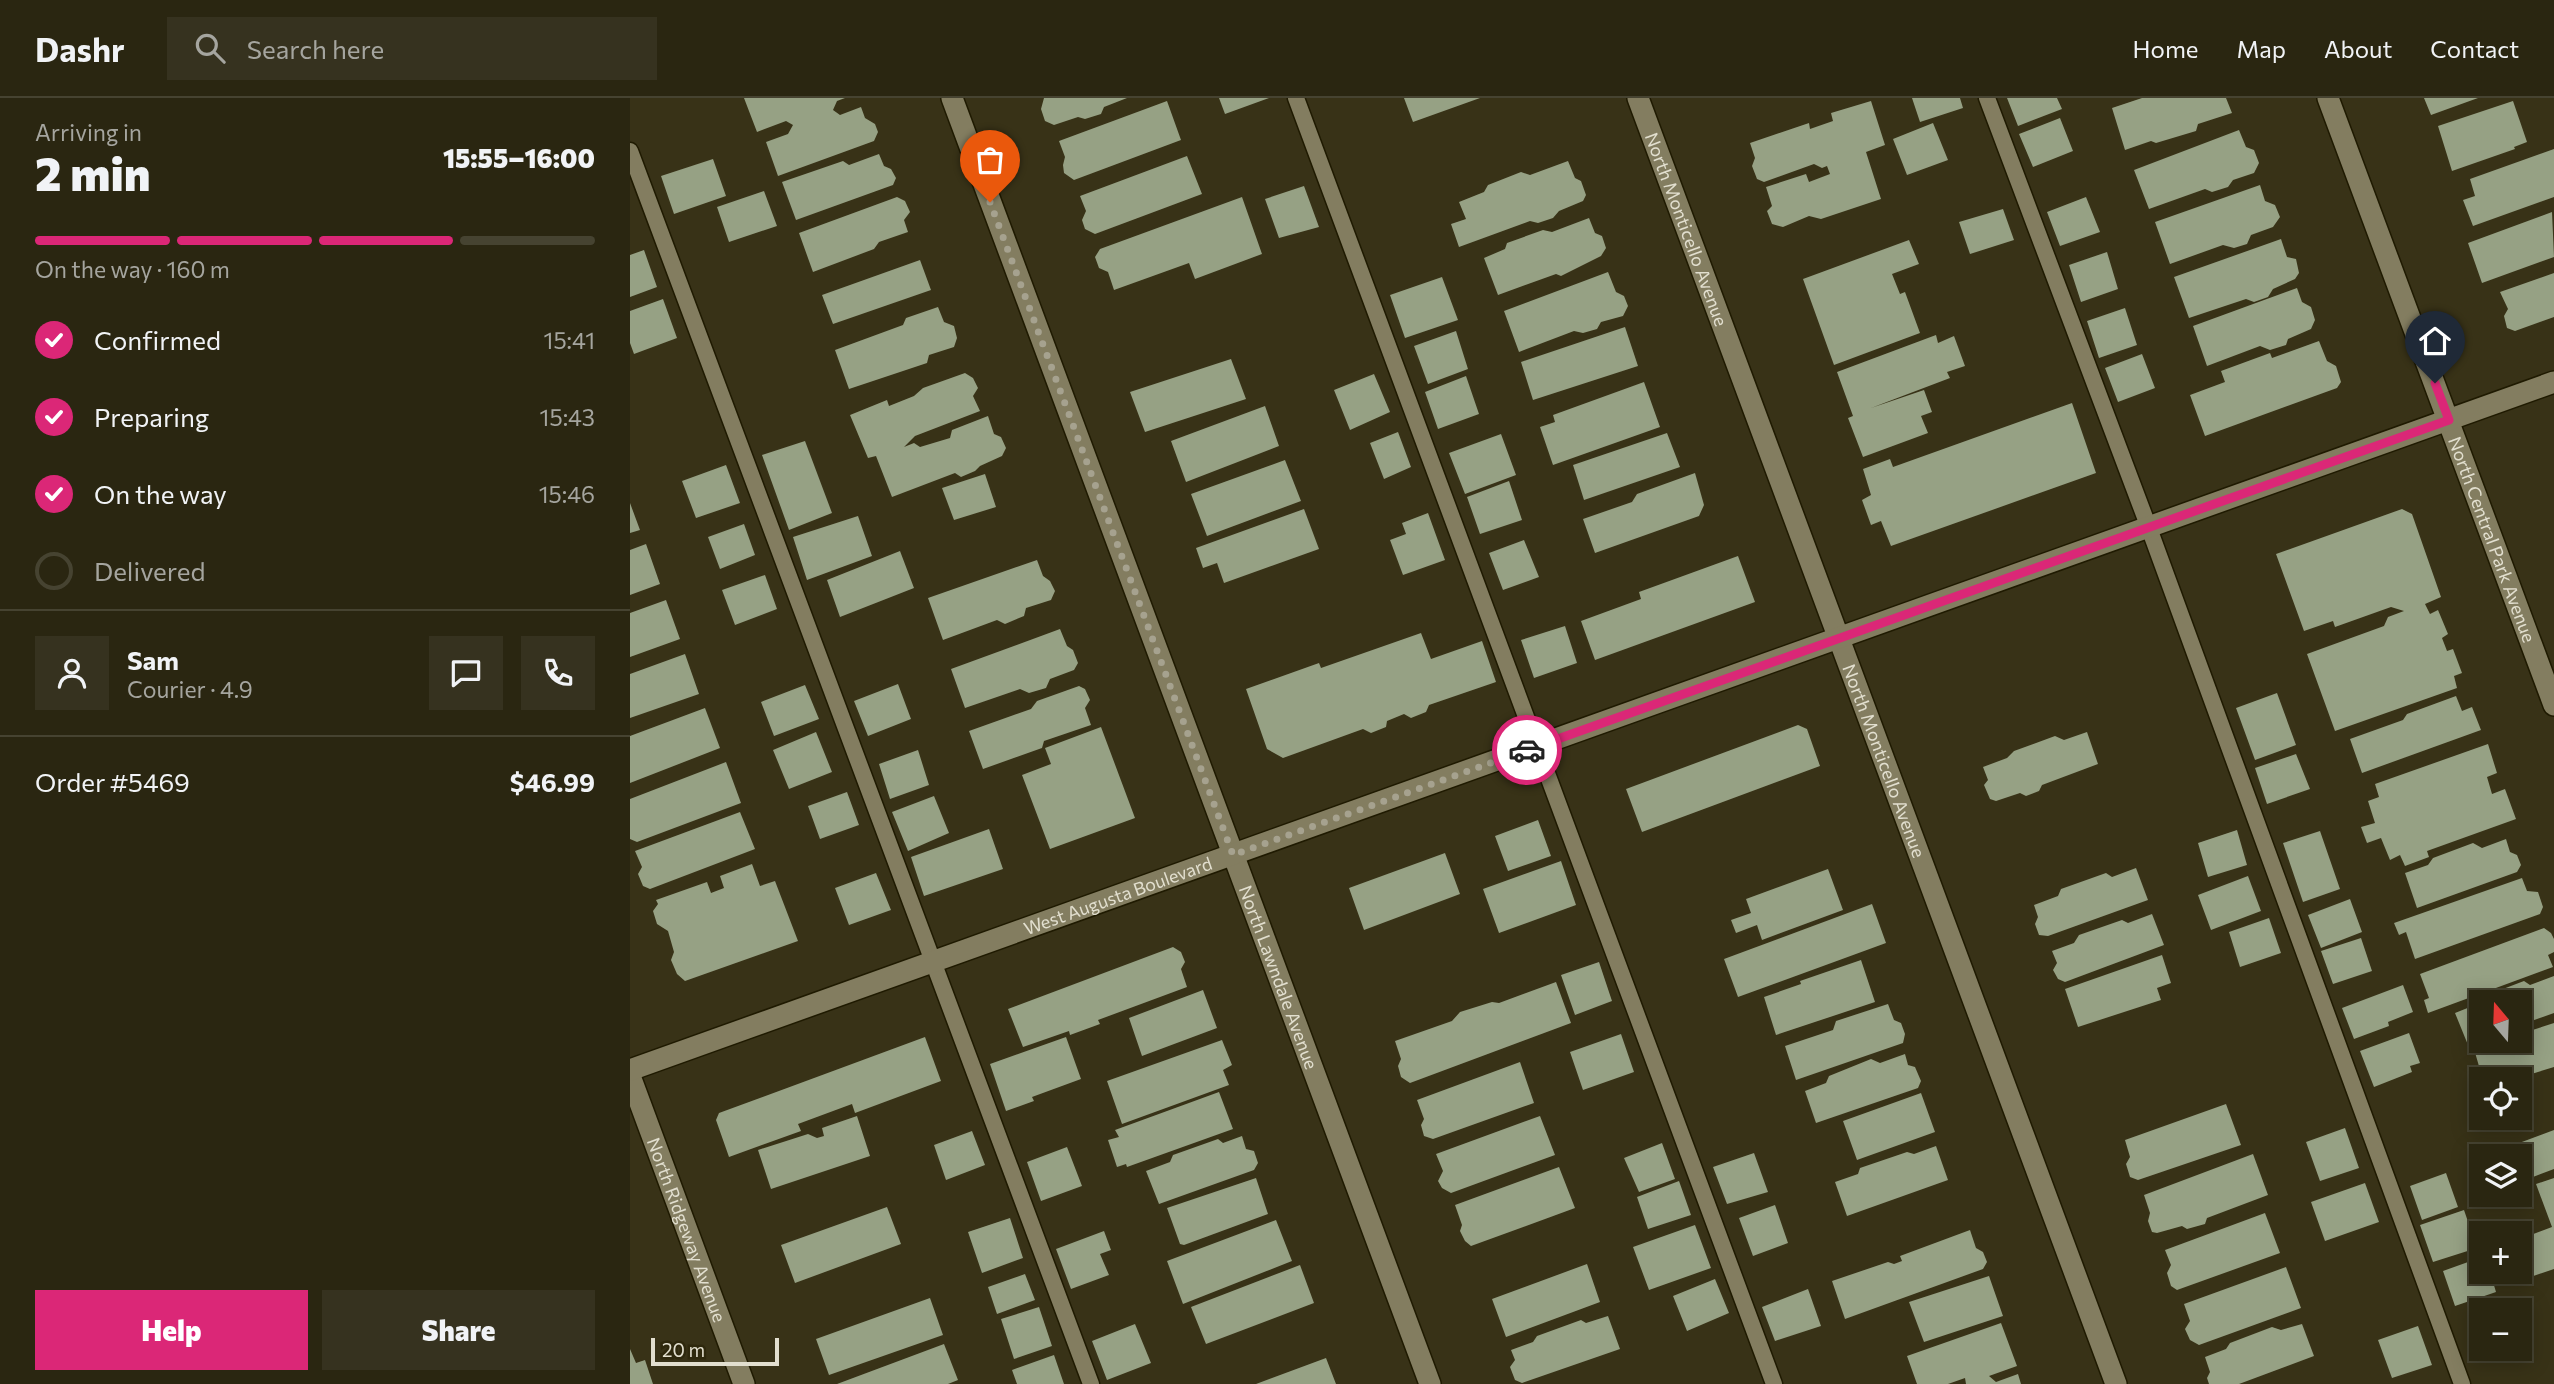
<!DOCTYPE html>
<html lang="en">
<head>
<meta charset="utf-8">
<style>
  body { margin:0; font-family:Commissioner,sans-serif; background:#36321f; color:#f1f3f6; height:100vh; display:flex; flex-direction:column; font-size:26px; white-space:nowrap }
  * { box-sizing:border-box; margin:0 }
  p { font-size:23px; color:#a5a59f }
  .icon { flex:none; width:38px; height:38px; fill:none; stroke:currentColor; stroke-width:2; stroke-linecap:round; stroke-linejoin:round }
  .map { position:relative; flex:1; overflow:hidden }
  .drawer { display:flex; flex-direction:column; background:#2a2611; width:630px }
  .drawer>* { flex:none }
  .needle { width:46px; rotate:341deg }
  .fabs { position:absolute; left:1839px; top:892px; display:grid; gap:14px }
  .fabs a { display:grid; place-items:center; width:63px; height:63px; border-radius:0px; background:#2a2611; box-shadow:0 4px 18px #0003,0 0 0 2px #464331; font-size:35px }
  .scale { position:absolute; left:21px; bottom:18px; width:128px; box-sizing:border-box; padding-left:7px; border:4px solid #e2dfcf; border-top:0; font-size:19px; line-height:24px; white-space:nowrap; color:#e2dfcf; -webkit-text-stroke:5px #2e280d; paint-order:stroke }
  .pin { position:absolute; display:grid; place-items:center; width:60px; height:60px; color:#fff; margin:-72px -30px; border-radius:50% 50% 50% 0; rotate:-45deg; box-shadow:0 0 7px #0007 }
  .pin .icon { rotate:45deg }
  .courier { position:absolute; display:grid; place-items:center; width:70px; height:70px; margin:-35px; border:5px solid #db2777; border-radius:50%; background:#fff; color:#222; box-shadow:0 2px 9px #0007 }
  .headline em { font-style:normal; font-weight:800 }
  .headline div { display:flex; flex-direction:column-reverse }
  .headline { display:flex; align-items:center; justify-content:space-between; height:119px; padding:0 35px }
  h1 { font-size:46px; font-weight:800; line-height:52px }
  .bar { display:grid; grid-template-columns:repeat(4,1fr); gap:10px 7px; align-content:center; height:84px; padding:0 35px }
  .bar i { height:9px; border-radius:5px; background:#464331 }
  .bar .on { background:#db2777 }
  .bar p { grid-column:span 4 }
  .line { display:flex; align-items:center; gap:18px; padding:0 35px; border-top:2px solid #464331 }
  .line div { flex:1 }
  .round { display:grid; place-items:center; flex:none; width:74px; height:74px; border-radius:0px; background:#36321f }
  ol { padding:0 35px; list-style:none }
  li { display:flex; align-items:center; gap:21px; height:77px }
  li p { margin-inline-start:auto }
  li .icon { padding:7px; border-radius:50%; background:#db2777; color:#fff; stroke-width:4 }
  li:last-child { color:#a5a59f }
  li i { width:38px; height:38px; border:4px solid #464331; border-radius:50% }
  .button { display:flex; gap:14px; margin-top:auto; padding:14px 35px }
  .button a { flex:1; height:80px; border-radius:0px; background:#db2777; color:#fff; font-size:28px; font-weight:800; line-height:80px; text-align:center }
  .button a+a { background:#36321f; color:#f1f3f6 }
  header { display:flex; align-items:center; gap:42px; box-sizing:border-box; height:98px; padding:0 35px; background:#2a2611; border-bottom:2px solid #464331 }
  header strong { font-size:33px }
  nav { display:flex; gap:38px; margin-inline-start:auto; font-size:24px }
  .search { width:490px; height:63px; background:#36321f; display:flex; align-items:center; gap:18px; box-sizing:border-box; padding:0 24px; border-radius:0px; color:#a5a59f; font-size:26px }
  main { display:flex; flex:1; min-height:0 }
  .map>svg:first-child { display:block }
</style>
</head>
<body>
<header>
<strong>Dashr</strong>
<div class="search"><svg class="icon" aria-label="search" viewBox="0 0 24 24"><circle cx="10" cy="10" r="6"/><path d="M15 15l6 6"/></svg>Search here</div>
<nav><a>Home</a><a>Map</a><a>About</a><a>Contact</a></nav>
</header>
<main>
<section class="drawer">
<div class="headline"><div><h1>2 min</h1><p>Arriving in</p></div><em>15:55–16:00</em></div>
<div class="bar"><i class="on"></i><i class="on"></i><i class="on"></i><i></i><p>On the way · 160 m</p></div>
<ol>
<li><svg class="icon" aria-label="check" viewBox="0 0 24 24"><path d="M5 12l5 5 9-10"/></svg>Confirmed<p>15:41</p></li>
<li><svg class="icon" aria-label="check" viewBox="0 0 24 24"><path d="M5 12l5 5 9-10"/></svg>Preparing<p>15:43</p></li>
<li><svg class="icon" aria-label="check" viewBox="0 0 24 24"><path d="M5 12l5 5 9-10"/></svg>On the way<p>15:46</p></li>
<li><i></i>Delivered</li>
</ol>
<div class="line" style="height:126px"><a class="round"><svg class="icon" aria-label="person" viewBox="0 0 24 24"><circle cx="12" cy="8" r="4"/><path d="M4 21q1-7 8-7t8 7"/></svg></a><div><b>Sam</b><p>Courier · 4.9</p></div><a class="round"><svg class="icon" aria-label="chat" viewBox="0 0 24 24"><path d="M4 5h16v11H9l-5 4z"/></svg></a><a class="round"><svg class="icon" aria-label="phone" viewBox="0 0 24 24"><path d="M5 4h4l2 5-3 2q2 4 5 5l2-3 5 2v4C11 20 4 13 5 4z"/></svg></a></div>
<div class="line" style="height:91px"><div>Order #5469</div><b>$46.99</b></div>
<div class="button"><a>Help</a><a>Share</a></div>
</section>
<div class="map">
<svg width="1924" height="1286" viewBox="0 0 1924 1286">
  <rect width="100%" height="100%" fill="#383217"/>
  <!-- building -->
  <path fill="#96a184" d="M114,0H215L207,3L203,12L210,17L231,9L235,20L245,26L248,34L244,43L148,78L136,44L158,36L163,27L156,23L127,34Z
    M414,0H497L474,9L471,16L455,21L448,19L424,27L415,23L411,11Z
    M589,0H639L595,16Z
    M774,0H850L783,24Z
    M1282,0H1330L1333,10L1290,24Z
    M1377,0H1427L1432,11L1388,28Z
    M1512,0H1596L1602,15L1568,26L1566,33L1526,45L1521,43L1495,52L1482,10Z
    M1794,0H1848L1801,17Z
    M537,3L551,42L444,82L434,75L433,67L435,59L429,43Z
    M1241,3L1255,47L1236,54L1251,101L1191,121L1179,118L1153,129L1142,126L1137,113L1142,108L1136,89L1176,76L1179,84L1200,76L1197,68L1192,70L1184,66L1134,84L1127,81L1122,68L1125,60L1120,45L1179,25L1180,31L1203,23L1201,15Z
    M1883,3L1897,44L1884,49L1885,51L1822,73L1808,28Z
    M1430,20L1443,53L1403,69L1389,36Z
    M1303,25L1318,62L1277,77L1263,41Z
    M1609,32L1616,49L1624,52L1629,65L1624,75L1603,82L1598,89L1582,94L1575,91L1519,111L1504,72Z
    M1924,51V99L1843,128L1833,102L1845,98L1840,81Z
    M249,56L254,68L261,71L266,80L263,87L166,122L152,84L213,63L219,67Z
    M557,58L572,96L465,136L455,131L452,122L456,113L450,98Z
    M83,61L96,98L44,116L31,78Z
    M938,63L945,80L951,83L956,97L953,103L929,113L923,120L908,125L900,123L829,149L821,126L836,121L829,104L854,94L858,87L891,74L900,77Z
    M1630,87L1635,103L1645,107L1650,119L1643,129L1621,137L1617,146L1604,150L1593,147L1540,166L1525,124Z
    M674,88L689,129L649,140L635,101Z
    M134,93L147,128L99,144L87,109Z
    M267,99L275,103L280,114L274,122L278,134L249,144L244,151L183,174L169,135Z
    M612,99L632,156L565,181L559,165L484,192L478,174L469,170L465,159L470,151Z
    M1456,99L1470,134L1430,148L1417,114Z
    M1373,111L1384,142L1340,156L1329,124Z
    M1922,114L1924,159L1852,185L1838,145Z
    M959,120L965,135L972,138L976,150L971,158L931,178L926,176L868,197L854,160L875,151L877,145L913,132L922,134Z
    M1651,141L1657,159L1666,161L1669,175L1665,181L1643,191L1638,199L1624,204L1616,201L1559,220L1544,179Z
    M1279,142L1289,166L1262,176L1270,196L1275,194L1290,235L1204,267L1173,181Z
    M14,152L27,189L0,199V157Z
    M1477,154L1488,191L1451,204L1439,167Z
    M290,162L301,192L203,226L192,197Z
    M978,174L986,194L994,198L998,208L993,218L971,224L967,231L953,235L944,233L889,254L874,213Z
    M1924,175V219L1885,233L1877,230L1874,218L1878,211L1870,194Z
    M812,179L828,222L775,240L760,197Z
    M1667,190L1672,204L1681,209L1685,222L1681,231L1658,241L1656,247L1640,252L1630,248L1577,268L1563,228Z
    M33,201L47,240L4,256L0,245V213Z
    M308,209L314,224L324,228L327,240L324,249L299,257L297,265L219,291L205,252L273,227L276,220Z
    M1495,210L1507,247L1469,260L1457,223Z
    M995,229L1008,268L903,302L891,264Z
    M826,233L838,271L798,286L784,248Z
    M1306,237L1308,245L1324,238L1335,268L1317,274L1320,280L1241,310L1294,292L1302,314L1291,318L1298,335L1233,359L1218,320L1223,318L1207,274Z
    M1689,243L1697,263L1706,268L1711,284L1707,290L1575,338L1560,297L1595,284L1591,273L1640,255L1642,260Z
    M1512,256L1525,290L1488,304L1475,270Z
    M601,261L616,301L515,334L500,294Z
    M335,275L343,280L348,290L343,298L350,313L285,338L274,349L284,345L290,349L320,340L322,332L358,318L364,336L371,339L376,350L372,358L350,368L345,373L331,379L325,375L262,399L246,358L238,360L220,317L257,302L259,308L284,298L293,290Z
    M744,276L760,314L720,332L704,292Z
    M836,278L849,316L808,331L795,294Z
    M1014,284L1030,329L923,367L910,329L925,324L923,317Z
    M1442,305L1466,375L1261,448L1251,423L1241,427L1232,402L1241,397L1233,371L1260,361L1263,369Z
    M635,308L649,348L556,384L541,343Z
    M768,334L781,369L754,381L740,345Z
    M1037,335L1050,369L954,402L943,367Z
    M871,336L886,377L835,396L819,355Z
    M175,343L202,415L159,432L132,357Z
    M655,362L671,403L577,438L561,396Z
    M96,367L110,405L66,420L52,383Z
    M1065,375L1074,407L1069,418L965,455L953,421L1002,404L1007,396Z
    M355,376L366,409L324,422L312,390Z
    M879,383L892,422L850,436L837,399Z
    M0,405L10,432L0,435Z
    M674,411L689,451L594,485L587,465L573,470L566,450Z
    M1772,411L1782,416L1811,499L1795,506L1800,516L1808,512L1818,536L1812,540L1817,553L1823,551L1832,575L1824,578L1827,590L1705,633L1677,556L1754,528L1758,519L1774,513L1761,509L1705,529L1703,523L1674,533L1646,456Z
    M798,415L815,462L773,477L760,442L776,436L772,425Z
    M228,418L242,458L177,482L163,439Z
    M114,426L125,457L90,471L78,439Z
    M894,442L909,479L873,492L859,455Z
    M16,446L30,486L0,497V452Z
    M270,453L284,490L210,519L197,482Z
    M1108,458L1125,504L965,562L951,523L1011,501L1009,494Z
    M407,462L413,478L420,483L425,493L421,502L396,510L394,518L375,526L367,522L313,542L298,500Z
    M135,477L147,511L105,527L92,492Z
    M36,502L50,541L0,559V515Z
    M935,528L947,565L904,580L891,542Z
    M430,531L437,548L443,552L448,565L444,572L420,581L416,590L399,595L390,591L335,610L321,571Z
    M791,535L801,561L852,543L866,584L799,607L796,614L781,620L774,616L757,623L756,629L741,635L733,631L653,660L637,651L616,591L689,565L691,570Z
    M55,556L69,596L0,620V576Z
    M268,586L281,621L238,638L224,603Z
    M175,587L189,621L144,638L131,604Z
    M449,588L455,591L460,602L455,610L461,627L414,643L412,650L353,671L339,633L401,611L407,603Z
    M1647,595L1666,647L1625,662L1606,610Z
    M1826,598L1832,613L1842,609L1851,632L1732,675L1720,641L1773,622L1777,616Z
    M75,610L90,650L0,685V638Z
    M1168,627L1177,631L1190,668L1012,734L996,691Z
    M471,629L505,720L420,751L392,677L421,666L415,650Z
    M186,634L202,674L159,691L143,652Z
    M1457,634L1468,666L1412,687L1409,693L1396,698L1390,695L1366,703L1360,701L1354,687L1358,682L1353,669L1377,660L1384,653L1425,638L1434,642Z
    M1858,646L1867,675L1857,679L1862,696L1875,691L1886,721L1797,753L1799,759L1775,768L1770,757L1760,762L1751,740L1737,745L1731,729L1745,725L1738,703L1749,699L1745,686Z
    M288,652L299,687L260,701L249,666Z
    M1666,656L1680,691L1637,706L1625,670Z
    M96,664L111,705L7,744L0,741V701Z
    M217,694L229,727L190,741L178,708Z
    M304,698L319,735L278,753L262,714Z
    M110,714L125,751L20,791L13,788L8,776L12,769L5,753Z
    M908,722L921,758L878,773L865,738Z
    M359,731L373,771L294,798L281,759Z
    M1607,732L1617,767L1578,779L1568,745Z
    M1690,733L1710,791L1673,804L1653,745Z
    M1876,741L1880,754L1887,757L1891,767L1887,774L1787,810L1775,775L1798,767L1803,760L1843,745L1852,750Z
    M815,755L830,796L734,832L719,790Z
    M931,763L946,807L869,835L853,791Z
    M122,766L130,788L145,783L168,843L55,883L47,876L41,862L44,854L38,833L27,826L23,813L28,806L26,802L77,784L81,795L94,790L90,778Z
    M1506,770L1518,802L1418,838L1409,837L1405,826L1408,819L1404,807L1428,798L1431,791L1476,775L1482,779Z
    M1198,771L1213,812L1132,842L1127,827L1106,835L1101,822L1121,815L1116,801Z
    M246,775L261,812L219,827L205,790Z
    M1618,778L1631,813L1581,832L1568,797Z
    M1892,780L1897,793L1908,794L1913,809L1910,816L1785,861L1776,834L1769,837L1764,825Z
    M1720,801L1732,834L1691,850L1678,817Z
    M1242,806L1256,845L1108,899L1094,861Z
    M1522,816L1534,847L1435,884L1428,881L1423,872L1427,865L1422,853L1444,845L1449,837L1492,822L1498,825Z
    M1639,820L1651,855L1610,869L1599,834Z
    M1914,830L1921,835L1924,841V854L1918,857L1923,869L1798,915L1794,902L1799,900L1790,876Z
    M1731,840L1742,873L1703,886L1691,853Z
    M543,849L551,854L555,864L551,871L557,889L468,922L470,926L440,937L439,933L393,949L378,911Z
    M1532,857L1541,885L1527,890L1531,902L1448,929L1435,891Z
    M1231,862L1245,904L1146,937L1134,899L1171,886L1170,883Z
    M969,864L982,903L945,917L931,877Z
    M1924,878V915L1890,927V905H1852V942L1838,947L1825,915L1850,905L1852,899L1894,883L1900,887Z
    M926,884L941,925L780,985L771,979L768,968L771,961L765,943L822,923L830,914L862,904L869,905Z
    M1773,887L1783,914L1758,924L1759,928L1724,941L1712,910Z
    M573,892L587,930L512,958L499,920Z
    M1258,906L1264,922L1271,925L1275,936L1273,945L1166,982L1155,948L1203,932L1206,923Z
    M1924,925V969L1882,982H1853L1844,951L1868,943H1890V936Z
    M1779,935L1790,965L1780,968L1782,974L1744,989L1730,953Z
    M991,936L1004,974L953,992L940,954Z
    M295,939L311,983L225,1015L222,1006L168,1026L171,1033L99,1059L86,1022L89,1015Z
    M436,939L451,981L402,999L404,1003L376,1013L360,966Z
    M592,942L602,967L593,972L599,987L492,1026L477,983Z
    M1275,956L1278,967L1285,969L1291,983L1288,990L1186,1025L1175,993L1196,985L1199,978L1241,961L1250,965Z
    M890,964L904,1005L803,1041L794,1038L791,1027L794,1021L787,1002Z
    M589,994L603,1031L497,1069L496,1066L487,1069L478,1042L489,1039L485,1032Z
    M1291,995L1305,1034L1227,1062L1213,1023Z
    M1596,1006L1611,1047L1508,1082L1500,1079L1496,1066L1500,1059L1495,1042Z
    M227,1018L240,1058L141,1091L128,1052L178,1036L187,1040L194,1038L192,1030Z
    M910,1018L925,1057L821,1095L812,1090L808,1083L813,1073L806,1056Z
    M1715,1030L1729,1070L1690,1083L1676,1044Z
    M1924,1032V1071L1890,1084V1059H1876L1873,1051Z
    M342,1033L355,1067L316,1082L304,1047Z
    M612,1038L616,1051L624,1053L628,1065L624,1072L529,1106L516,1073L540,1064L543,1057L588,1041L593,1045Z
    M1032,1045L1045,1081L1009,1094L994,1060Z
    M1306,1048L1318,1082L1217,1118L1205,1084L1228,1076L1230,1070L1277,1054L1284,1056Z
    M437,1049L452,1088L411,1103L397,1064Z
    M1124,1055L1138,1094L1097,1106L1083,1069Z
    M1623,1056L1638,1097L1577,1120L1575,1126L1557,1131L1552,1128L1527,1135L1522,1134L1518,1123L1520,1115L1514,1097Z
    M929,1069L945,1110L841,1148L835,1143L830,1133L832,1127L825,1107Z
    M1816,1075L1828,1109L1792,1122L1780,1088Z
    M626,1080L638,1116L554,1147L550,1146L537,1110Z
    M1924,1080V1171L1886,1184L1883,1174H1890V1141L1922,1129L1906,1086Z
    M1049,1083L1061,1117L1018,1131L1007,1099Z
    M1735,1085L1749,1124L1695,1143L1681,1104Z
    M1145,1107L1158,1145L1123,1158L1109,1120Z
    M257,1109L271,1146L165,1185L151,1147Z
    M1834,1112L1847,1150L1803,1164L1790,1127Z
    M1635,1115L1650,1155L1547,1192L1541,1188L1537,1175L1541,1167L1535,1152Z
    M380,1120L393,1160L352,1175L338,1134Z
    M646,1122L662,1163L553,1206L537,1163Z
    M1065,1127L1081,1170L1019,1192L1003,1149Z
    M1340,1132L1346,1150L1353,1154L1357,1164L1353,1171L1215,1221L1202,1183L1258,1164L1264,1166L1272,1163L1270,1158Z
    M474,1133L481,1152L470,1156L479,1177L441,1191L426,1151Z
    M1852,1159V1174H1860L1866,1194L1825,1208L1813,1173Z
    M957,1166L970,1204L876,1239L862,1201Z
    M670,1167L684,1205L576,1246L561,1209Z
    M1656,1169L1671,1210L1569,1247L1560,1242L1555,1231L1560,1223L1554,1206Z
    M395,1176L405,1202L367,1216L358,1189Z
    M1359,1178L1373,1218L1294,1244L1279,1204Z
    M1085,1181L1099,1215L1057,1233L1043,1198Z
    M1178,1191L1191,1228L1145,1243L1132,1209Z
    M300,1200L313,1237L199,1277L186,1241Z
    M409,1209L422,1248L384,1261L371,1221Z
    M978,1218L990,1251L892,1285L885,1282L880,1269L885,1262L881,1252L903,1244L907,1238L951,1222L956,1225Z
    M1371,1225L1387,1268L1359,1278L1366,1284L1388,1276L1391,1286H1336L1335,1280L1318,1286H1287L1277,1258Z
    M505,1226L521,1265L477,1282L462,1243Z
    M1672,1226L1684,1258L1609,1286H1579L1577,1280L1580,1274L1575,1259L1596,1251L1600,1245L1642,1229L1651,1232Z
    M1788,1228L1802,1267L1762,1280L1748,1242Z
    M314,1246L328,1282L318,1286H207Z
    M0,1251L6,1265L15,1262L23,1286H0Z
    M424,1257L434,1286H387L382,1272Z
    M696,1260L706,1286H626Z"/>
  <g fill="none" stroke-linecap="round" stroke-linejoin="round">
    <defs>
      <path id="lane" d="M666,0L1144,1286
        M1357,0L1519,430L1832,1286
        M0,53L461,1286"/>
      <g id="street">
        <path id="s1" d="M322,0L800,1286"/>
        <path id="s2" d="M1008,0L1486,1286"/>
        <path id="s3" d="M0,978L114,1286"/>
      </g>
      <g id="secondary">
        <path id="s4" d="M1698,0L1924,607"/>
        <path id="s5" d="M0,972L1924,284"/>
      </g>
    </defs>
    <!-- lane casing -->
    <use href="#lane" stroke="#1f1a01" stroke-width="19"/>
    <!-- street casing -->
    <use href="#street" stroke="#1f1a01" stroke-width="24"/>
    <!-- secondary casing -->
    <use href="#secondary" stroke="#1f1a01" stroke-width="24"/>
    <!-- lane -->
    <use href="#lane" stroke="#837d60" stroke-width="16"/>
    <!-- street -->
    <use href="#street" stroke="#837d60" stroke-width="21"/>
    <!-- secondary -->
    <use href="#secondary" stroke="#837d60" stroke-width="21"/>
  </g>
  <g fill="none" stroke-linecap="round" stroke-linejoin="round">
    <!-- done -->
    <path stroke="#a6a28f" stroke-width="7" stroke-dasharray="0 12.6" d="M360,104L603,757L897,652"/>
    <!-- route -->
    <path stroke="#db2777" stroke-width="9" d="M897,652L1819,322L1805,285"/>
  </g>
  <g text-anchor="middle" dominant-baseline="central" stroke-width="7" stroke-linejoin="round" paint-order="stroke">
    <!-- street labels -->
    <g font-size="18" fill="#e2dfcf" stroke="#2e280d">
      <text stroke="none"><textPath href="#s2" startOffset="140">North Monticello Avenue</textPath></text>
      <text stroke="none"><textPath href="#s4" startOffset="471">North Central Park Avenue</textPath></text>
      <text stroke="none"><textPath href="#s2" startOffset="707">North Monticello Avenue</textPath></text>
      <text stroke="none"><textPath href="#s5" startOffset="518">West Augusta Boulevard</textPath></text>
      <text stroke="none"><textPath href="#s1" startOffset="938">North Lawndale Avenue</textPath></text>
      <text stroke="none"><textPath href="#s3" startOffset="164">North Ridgeway Avenue</textPath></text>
    </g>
  </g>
</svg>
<div class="fabs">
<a><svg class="needle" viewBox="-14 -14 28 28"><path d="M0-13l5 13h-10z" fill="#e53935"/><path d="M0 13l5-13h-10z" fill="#a5a59f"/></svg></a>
<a><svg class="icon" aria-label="locate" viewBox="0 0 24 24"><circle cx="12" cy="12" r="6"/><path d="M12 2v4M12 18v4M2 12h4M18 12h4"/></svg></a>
<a><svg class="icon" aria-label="layers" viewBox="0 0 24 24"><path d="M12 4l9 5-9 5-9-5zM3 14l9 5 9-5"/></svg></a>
<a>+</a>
<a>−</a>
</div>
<div class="scale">20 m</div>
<div class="pin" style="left:360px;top:104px;background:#ea580c"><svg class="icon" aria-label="bag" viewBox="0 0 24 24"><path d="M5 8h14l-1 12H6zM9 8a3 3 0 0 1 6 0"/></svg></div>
<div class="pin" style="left:1805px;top:285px;background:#1f2937"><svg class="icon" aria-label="home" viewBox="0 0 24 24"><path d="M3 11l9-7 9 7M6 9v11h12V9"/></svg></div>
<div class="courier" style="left:897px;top:652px"><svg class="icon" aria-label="car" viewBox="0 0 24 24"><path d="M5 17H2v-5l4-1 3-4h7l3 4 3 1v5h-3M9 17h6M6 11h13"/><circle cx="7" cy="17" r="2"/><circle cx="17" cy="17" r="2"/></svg></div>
</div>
</main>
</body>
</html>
